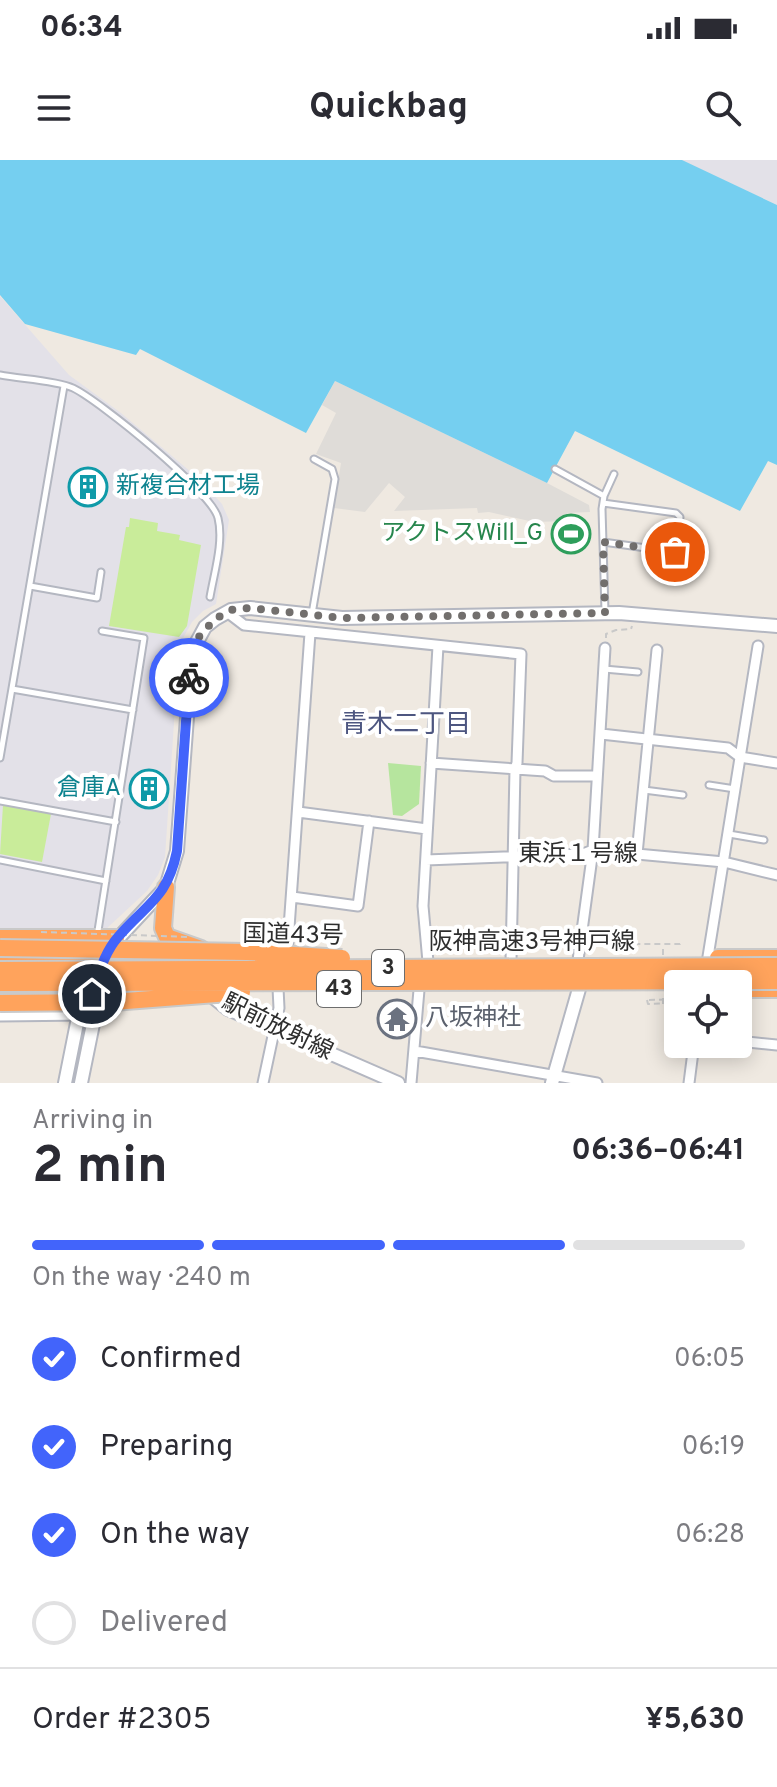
<!DOCTYPE html>
<html lang="en">
<head>
<meta charset="utf-8">
<style>
  body { margin:0; font-family:Overpass,"Noto Sans JP",sans-serif; background:#f7f7f7; color:#2b2b33; height:100vh; display:flex; flex-direction:column; font-size:30px; white-space:nowrap }
  * { box-sizing:border-box; margin:0 }
  p { font-size:26px; color:#7c7c81 }
  .icon { flex:none; width:44px; height:44px; fill:none; stroke:currentColor; stroke-width:2; stroke-linecap:round; stroke-linejoin:round }
  .map { position:relative; height:923px; overflow:hidden }
  .drawer { display:flex; flex-direction:column; background:#fff; flex:1 }
  .drawer>* { flex:none }
  .buttons { position:absolute; left:664px; top:810px; display:grid; gap:16px }
  .buttons a { display:grid; place-items:center; width:88px; height:88px; border-radius:8px; background:#fff; box-shadow:0 4px 20px #0003; font-size:40px }
  .pin { position:absolute; display:grid; place-items:center; width:68px; height:68px; color:#fff; margin:-34px; border:4px solid #fff; border-radius:50%; box-shadow:0 2px 8px #0007 }
  .courier { position:absolute; display:grid; place-items:center; width:80px; height:80px; margin:-40px; border:6px solid #4264fb; border-radius:50%; background:#fff; color:#222; box-shadow:0 2px 10px #0007 }
  .summary em { font-style:normal; font-weight:700 }
  .summary div { display:flex; flex-direction:column-reverse }
  .summary { display:flex; align-items:center; justify-content:space-between; height:136px; padding:0 32px }
  h1 { font-size:52px; font-weight:700; line-height:60px }
  .bar { display:grid; grid-template-columns:repeat(4,1fr); gap:12px 8px; align-content:center; height:96px; padding:0 32px }
  .bar i { height:10px; border-radius:6px; background:#e1e1e2 }
  .bar .on { background:#4264fb }
  .bar p { grid-column:span 4 }
  .line { display:flex; align-items:center; gap:20px; padding:0 32px; border-top:2px solid #e1e1e2 }
  .line div { flex:1 }
  ol { padding:0 32px; list-style:none }
  li { display:flex; align-items:center; gap:24px; height:88px }
  li p { margin-inline-start:auto }
  li .icon { padding:8px; border-radius:50%; background:#4264fb; color:#fff; stroke-width:4 }
  li:last-child { color:#7c7c81 }
  li i { width:44px; height:44px; border:4px solid #e1e1e2; border-radius:50% }
  .status { display:flex; justify-content:space-between; align-items:center; height:56px; padding:0 40px; background:#fff; direction:ltr }
  .status svg { height:22px; fill:currentColor }
  header { display:flex; justify-content:space-between; align-items:center; height:104px; padding:0 32px; background:#fff; font-size:36px; font-weight:700 }
  .map>svg:first-child { display:block }
</style>
</head>
<body>
<div class="status"><b>06:34</b><svg viewBox="0 0 49 12"><path d="M0 12V9h3v3zM5 12V6h3v6zM10 12V3h3v9zM15 12V0h3v12zM26 1h20v11H26zM47 4h2v5h-2z"/></svg></div>
<header><svg class="icon" aria-label="menu" viewBox="0 0 24 24"><path d="M4 6h16M4 12h16M4 18h16"/></svg>Quickbag<svg class="icon" aria-label="search" viewBox="0 0 24 24"><circle cx="10" cy="10" r="6"/><path d="M15 15l6 6"/></svg></header>
<div class="map">
<svg width="777" height="923" viewBox="0 0 777 923">
  <rect width="100%" height="100%" fill="#efe9e1"/>
  <!-- industrial -->
  <path fill="#e3e1e8" d="M682,0H777V45L689,4Z
    M0,136L69,215L121,253L198,318L222,344L229,360L216,444L203,451L192,462L182,480L178,503L165,697L158,715L147,731L105,770L0,769Z"/>
  <!-- green -->
  <path fill="#b6e59e" d="M388,603L421,606L419,644L402,656L393,655Z"/>
  <!-- pitch -->
  <path fill="#c9ec9a" d="M130,358L158,363L157,371L180,375L179,380L201,385L187,466L179,477L109,466L126,367H129Z
    M3,645L51,654L42,702L0,694Z"/>
  <!-- plaza -->
  <path fill="#dfdcd8" d="M335,221L547,323L589,345L590,352L567,353V361L534,362L489,352L478,353L477,348L394,351L405,337L389,323L365,352L334,348L341,303L316,294L336,253L322,245Z"/>
  <!-- water -->
  <path fill="#75cff0" d="M0,0H682L777,45V305L768,301L740,351L575,271L547,323L335,221L306,273L140,189L136,195L25,164L0,135Z"/>
  <g fill="none" stroke-linecap="round" stroke-linejoin="round">
    <defs>
      <path id="lane" d="M0,215C20,219 55,220 73,228C100,241 212,332 218,358C224,382 214,413 210,437
        M555,309L604,336
        M603,343L676,353L680,357L675,392L603,382
        M30,426L97,438L101,412
        M605,452L602,349L604,336L614,314
        M312,454L335,319L332,309L314,299
        M604,509L638,512
        M12,529L133,550
        M0,598L64,226
        M709,625L735,629
        M644,630L683,635
        M0,641L116,662
        M729,674L764,680
        M0,700L106,721
        M97,777L144,478L102,471
        M394,848L395,862L416,864"/>
      <path id="street" d="M227,452L244,465L521,494L517,603L515,609L511,801
        M601,574L728,588L740,597L777,603
        M431,603L545,611L554,616H597
        M298,652L427,669
        M637,694L657,490
        M426,700L583,694L593,690L724,702L777,715
        M292,737L358,746L369,661
        M287,796L310,473
        M578,800L593,690L605,488
        M428,802L423,746L438,486
        M706,809L758,486
        M0,856L87,855
        M738,881L777,885
        M707,884L728,888V884
        M415,891L597,923
        M263,923L279,848L278,828
        M411,923L419,830
        M689,923L694,884"/>
      <path id="secondary" d="M112,785L166,727L177,691L192,491L205,467L215,459L231,450L250,448L342,458L619,453L777,466
        M208,833L228,849L398,923
        M65,923L77,863L87,855
        M81,923L93,864L87,855
        M552,923L579,829"/>
      <path id="highway" d="M166,727L163,768L167,777L201,789
        M0,778H116
        M0,798L170,799
        M718,798H777
        M738,829H777
        M0,834H92L176,830"/>
    </defs>
    <!-- lane casing -->
    <use href="#lane" stroke="#b4b7c1" stroke-width="9"/>
    <!-- street casing -->
    <use href="#street" stroke="#b4b7c1" stroke-width="13"/>
    <!-- secondary casing -->
    <use href="#secondary" stroke="#b4b7c1" stroke-width="16"/>
    <!-- highway casing -->
    <use href="#highway" stroke="#c9c9c9" stroke-width="20"/>
    <!-- path -->
    <path stroke="#c9c9c9" stroke-width="2" stroke-dasharray="6 4" stroke-linecap="butt" d="M606,478V474L616,470L631,469L632,466
      M616,780L620,784H680L682,781
      M647,840L648,844L678,843
      M649,840L678,839"/>
    <!-- lane -->
    <use href="#lane" stroke="#fff" stroke-width="5"/>
    <!-- street -->
    <use href="#street" stroke="#fff" stroke-width="9"/>
    <!-- secondary -->
    <use href="#secondary" stroke="#fff" stroke-width="12"/>
    <!-- highway -->
    <use href="#highway" stroke="#ffa35c" stroke-width="16"/>
    <defs>
      <path id="highway-bridge" d="M0,788L247,792L342,798
        M0,810L777,806
        M0,823L777,821
        M0,843L113,842L242,832"/>
    </defs>
    <!-- highway-bridge casing -->
    <use href="#highway-bridge" stroke="#c9c9c9" stroke-width="20" stroke-linecap="butt"/>
    <!-- path-bridge -->
    <path stroke="#c9c9c9" stroke-width="2" stroke-dasharray="6 4" stroke-linecap="butt" d="M41,772L190,777
      M663,795V785
      M663,844V834"/>
    <!-- highway-bridge -->
    <use href="#highway-bridge" stroke="#ffa35c" stroke-width="16"/>
  </g>
  <g fill="none" stroke-linecap="round" stroke-linejoin="round">
    <!-- done -->
    <path stroke="#726f6d" stroke-width="8" stroke-dasharray="0 14.4" d="M189,518L197,479L215,459L231,450L250,448L342,458L605,453L603,382L675,392"/>
    <!-- route -->
    <path stroke="#4264fb" stroke-width="10" d="M92,834C99,814 104,793 118,777C147,743 167,739 177,691L189,518"/>
  </g>
  <!-- icons -->
  <defs>
    <symbol id="building-ring" viewBox="-11 -11 22 22"><circle r="9.5" fill="#fff" stroke="#0f9aa8" stroke-width="1.5"/><path d="M-4-6H4V6H1V3H-1V6H-4ZM-2.5-4.3h1.7v1.8h-1.7ZM.8-4.3h1.7v1.8H.8ZM-2.5-1h1.7V.8h-1.7ZM.8-1h1.7V.8H.8Z" fill="#0f9aa8"/></symbol>
    <symbol id="stadium-ring" viewBox="-11 -11 22 22"><circle r="9.5" fill="#fff" stroke="#2e9e5b" stroke-width="1.5"/><path d="M0-5a6.5 5 0 1 0 0 10a6.5 5 0 1 0 0-10ZM-3.5-1.8h7v3.6h-7Z" fill="#2e9e5b"/></symbol>
    <symbol id="temple-ring" viewBox="-11 -11 22 22"><circle r="9.5" fill="#fff" stroke="#6b7280" stroke-width="1.5"/><path d="M0-6L5-2H3V0L6.5 2.5H4V6H1.5V3h-3V6H-4V2.5H-6.5L-3 0V-2H-5Z" fill="#6b7280"/></symbol>
  </defs>
  <g fill-rule="evenodd">
    <use href="#building-ring" x="66" y="305" width="44" height="44"/>
    <use href="#stadium-ring" x="549" y="352" width="44" height="44"/>
    <use href="#building-ring" x="127" y="607" width="44" height="44"/>
    <use href="#temple-ring" x="375" y="837" width="44" height="44"/>
  </g>
  <g text-anchor="middle" dominant-baseline="central" stroke-width="8" stroke-linejoin="round" paint-order="stroke">
    <!-- shield labels -->
    <g fill="#fff" stroke="#6d6d6d" stroke-width="2">
      <rect x="372" y="790" width="32" height="36" rx="6"/>
      <rect x="317" y="811" width="44" height="36" rx="6"/>
    </g>
    <g font-size="22" font-weight="bold" fill="#2e2e2e">
      <text x="388" y="808">3</text>
      <text x="339" y="829">43</text>
    </g>
    <!-- culture labels -->
    <g font-size="24" fill="#0d838f" stroke="#fff" text-anchor="start">
      <text x="116" y="327">新複合材工場</text>
      <text x="121" y="629" text-anchor="end">倉庫A</text>
    </g>
    <!-- leisure labels -->
    <g font-size="24" fill="#27864d" stroke="#fff" text-anchor="end">
      <text x="543" y="374">アクトスWill_G</text>
    </g>
    <!-- street labels -->
    <g font-size="24" fill="#2e2e2e" stroke="#fff">
      <text x="578" y="695">東浜１号線</text>
      <text transform="translate(293 776) rotate(1)">国道43号</text>
      <text x="532" y="783">阪神高速3号神戸線</text>
      <text transform="translate(277 868) rotate(26)">駅前放射線</text>
    </g>
    <!-- worship labels -->
    <g font-size="24" fill="#5b616d" stroke="#fff" text-anchor="start">
      <text x="425" y="859">八坂神社</text>
    </g>
    <!-- neighbourhood labels -->
    <g font-size="26" fill="#4d5680" stroke="#fff">
      <text x="406" y="565">青木二丁目</text>
    </g>
  </g>
</svg>
<div class="buttons">
<a><svg class="icon" aria-label="locate" viewBox="0 0 24 24"><circle cx="12" cy="12" r="6"/><path d="M12 2v4M12 18v4M2 12h4M18 12h4"/></svg></a>
</div>
<div class="pin" style="left:675px;top:392px;background:#ea580c"><svg class="icon" aria-label="bag" viewBox="0 0 24 24"><path d="M5 8h14l-1 12H6zM9 8a3 3 0 0 1 6 0"/></svg></div>
<div class="pin" style="left:92px;top:834px;background:#1f2937"><svg class="icon" aria-label="home" viewBox="0 0 24 24"><path d="M3 11l9-7 9 7M6 9v11h12V9"/></svg></div>
<div class="courier" style="left:189px;top:518px"><svg class="icon" aria-label="bike" viewBox="0 0 24 24"><circle cx="6" cy="16" r="4"/><circle cx="18" cy="16" r="4"/><path d="M6 16l4-8h5l3 8M10 8l3 8H6M13 5h3"/></svg></div>
</div>
<section class="drawer">
<div class="summary"><div><h1>2 min</h1><p>Arriving in</p></div><em>06:36–06:41</em></div>
<div class="bar"><i class="on"></i><i class="on"></i><i class="on"></i><i></i><p>On the way · 240 m</p></div>
<ol>
<li><svg class="icon" aria-label="check" viewBox="0 0 24 24"><path d="M5 12l5 5 9-10"/></svg>Confirmed<p>06:05</p></li>
<li><svg class="icon" aria-label="check" viewBox="0 0 24 24"><path d="M5 12l5 5 9-10"/></svg>Preparing<p>06:19</p></li>
<li><svg class="icon" aria-label="check" viewBox="0 0 24 24"><path d="M5 12l5 5 9-10"/></svg>On the way<p>06:28</p></li>
<li><i></i>Delivered</li>
</ol>
<div class="line" style="height:104px"><div>Order #2305</div><b>¥5,630</b></div>
</section>
</body>
</html>
